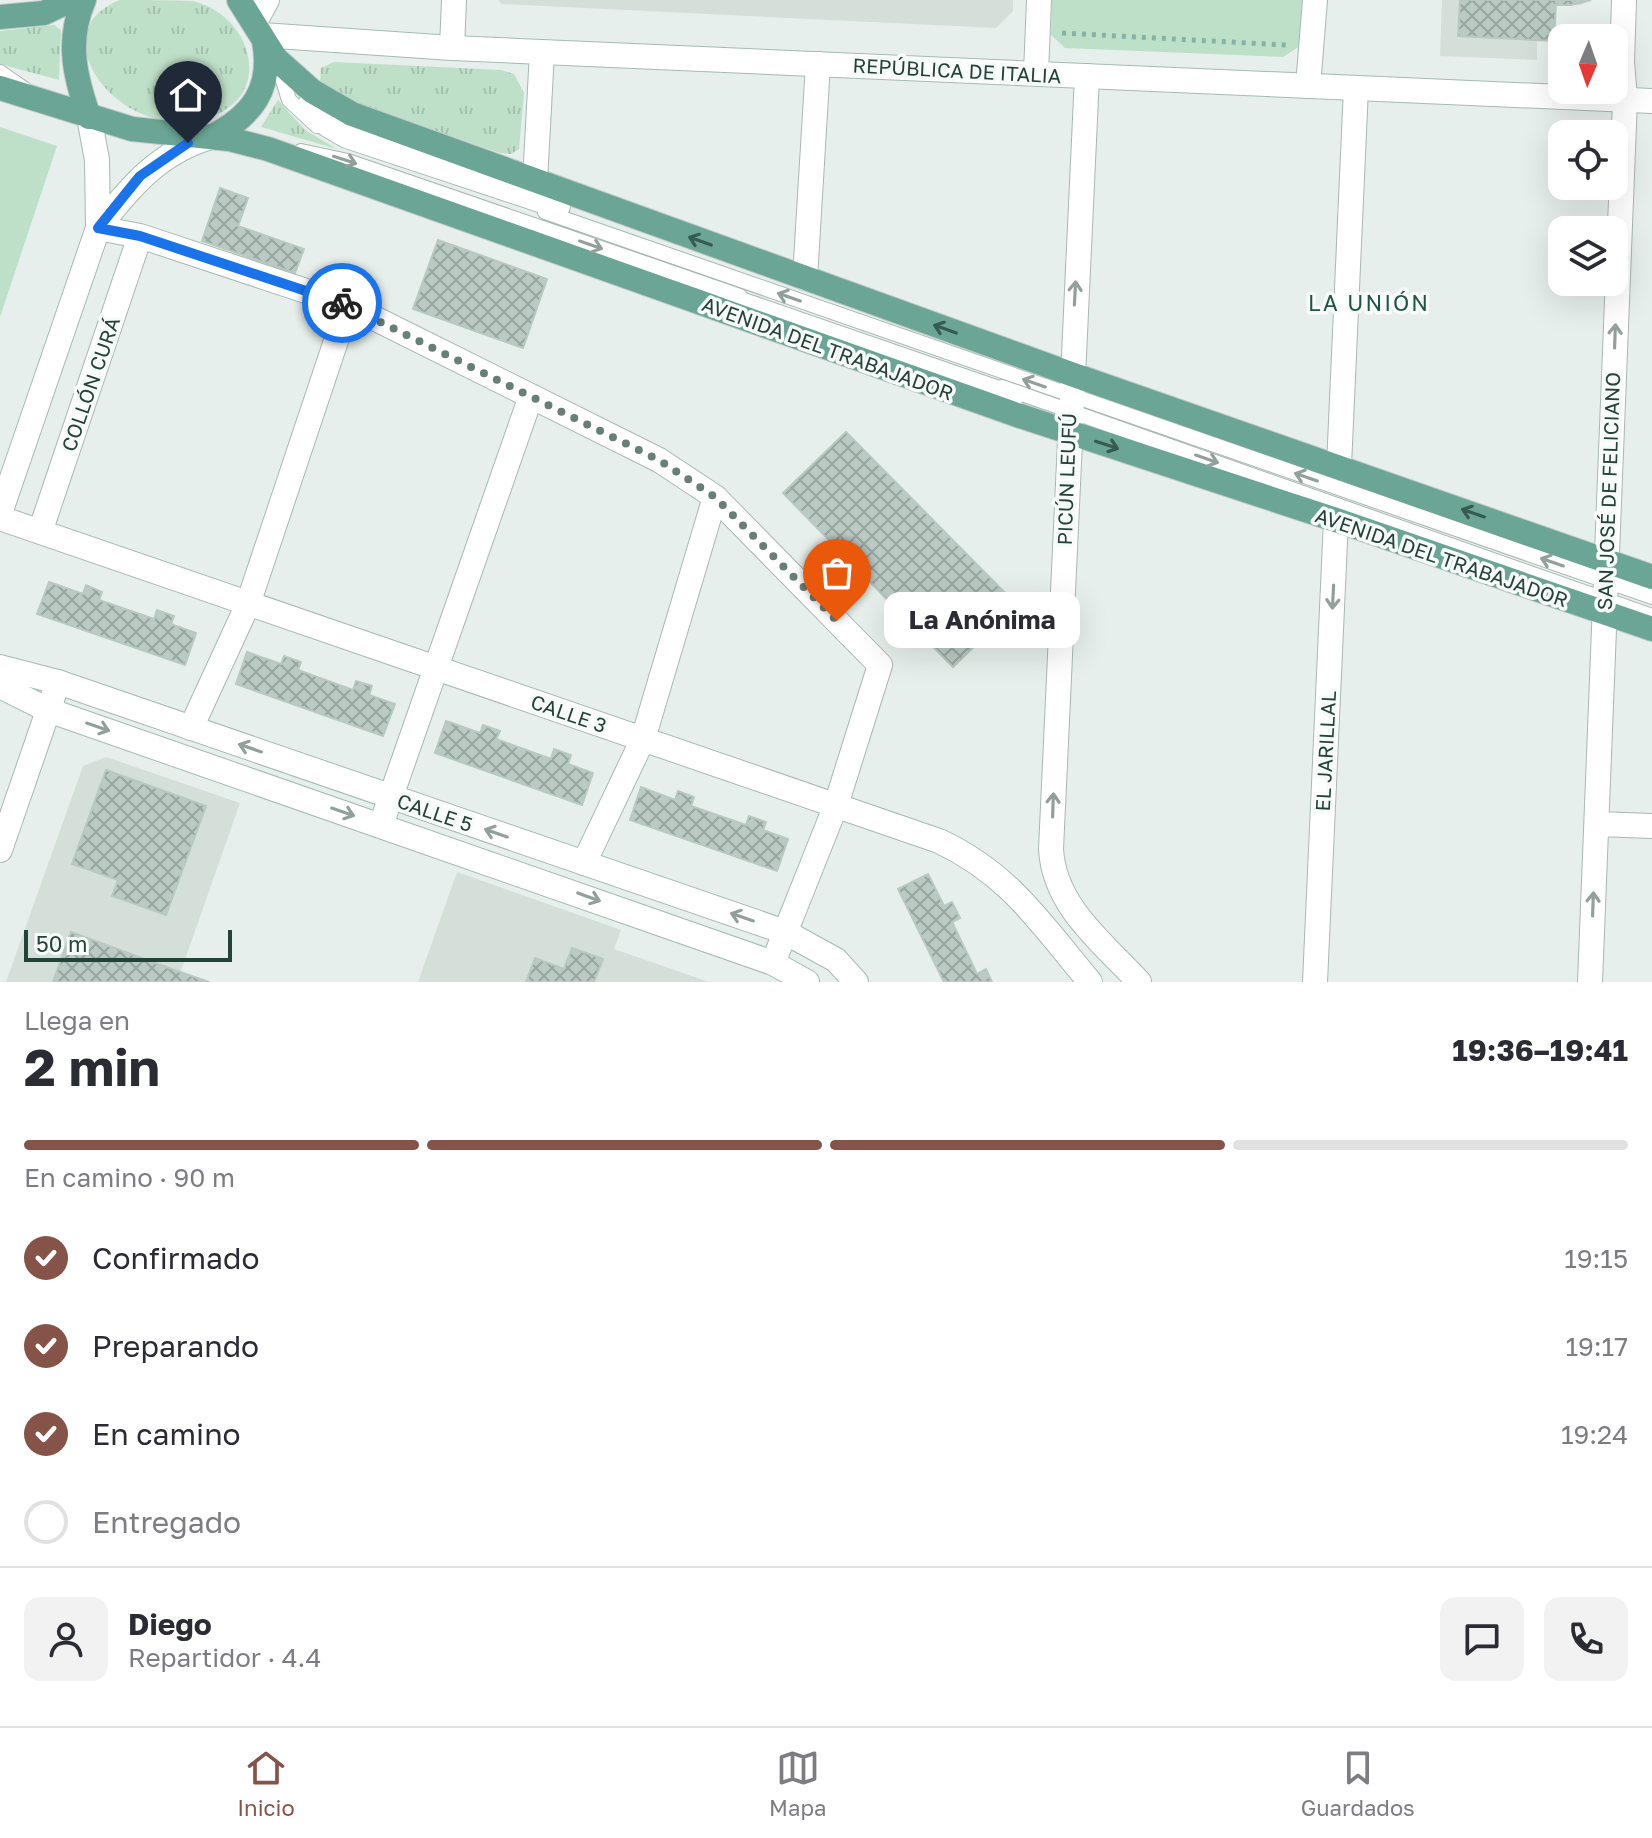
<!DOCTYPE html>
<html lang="es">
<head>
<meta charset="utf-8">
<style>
  body { margin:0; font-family:"Golos Text",sans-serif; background:#f2f2f3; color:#2b2b33; height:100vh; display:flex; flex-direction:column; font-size:30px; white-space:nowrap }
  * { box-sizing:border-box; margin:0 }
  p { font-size:26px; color:#7c7c81 }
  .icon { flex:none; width:44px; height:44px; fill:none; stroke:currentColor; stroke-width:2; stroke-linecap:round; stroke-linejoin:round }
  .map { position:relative; height:982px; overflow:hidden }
  .panel { display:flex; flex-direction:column; background:#fff; flex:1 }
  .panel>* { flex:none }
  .needle { width:52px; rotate:182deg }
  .controls { position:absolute; left:1548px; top:24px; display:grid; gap:16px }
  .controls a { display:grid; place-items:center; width:80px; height:80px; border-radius:16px; background:#fff; box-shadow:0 8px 32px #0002; font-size:40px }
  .scale { position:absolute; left:24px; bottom:20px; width:208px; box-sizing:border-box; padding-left:8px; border:4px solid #24423a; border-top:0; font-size:22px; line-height:28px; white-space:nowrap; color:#24423a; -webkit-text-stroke:6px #f7fbf9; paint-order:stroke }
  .pin { position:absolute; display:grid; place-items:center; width:68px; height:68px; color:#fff; margin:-82px -34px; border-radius:50% 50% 50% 0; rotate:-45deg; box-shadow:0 0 8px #0007 }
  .pin .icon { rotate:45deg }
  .courier { position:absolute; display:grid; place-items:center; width:80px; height:80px; margin:-40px; border:6px solid #1a73e8; border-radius:50%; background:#fff; color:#222; box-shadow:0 2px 10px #0007 }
  .bubble { position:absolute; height:56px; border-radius:16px; background:#fff; box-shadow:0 8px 32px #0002; font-size:26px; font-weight:700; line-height:56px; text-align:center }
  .overview em { font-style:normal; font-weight:700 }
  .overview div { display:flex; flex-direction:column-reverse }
  .overview { display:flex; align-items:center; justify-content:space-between; height:136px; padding:0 24px }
  h1 { font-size:52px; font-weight:700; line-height:60px }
  .bar { display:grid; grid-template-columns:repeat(4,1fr); gap:12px 8px; align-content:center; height:96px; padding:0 24px }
  .bar i { height:10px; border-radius:6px; background:#e1e1e2 }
  .bar .active { background:#855347 }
  .bar p { grid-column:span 4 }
  .line { display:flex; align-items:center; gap:20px; padding:0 24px; border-top:2px solid #e1e1e2 }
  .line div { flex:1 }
  .round { display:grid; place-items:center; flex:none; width:84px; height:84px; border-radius:16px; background:#f2f2f3 }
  ol { padding:0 24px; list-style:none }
  li { display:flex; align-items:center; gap:24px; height:88px }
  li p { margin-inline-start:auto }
  li .icon { padding:8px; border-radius:50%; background:#855347; color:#fff; stroke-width:4 }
  li:last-child { color:#7c7c81 }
  li i { width:44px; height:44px; border:4px solid #e1e1e2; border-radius:50% }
  .tabs { display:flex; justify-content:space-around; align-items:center; height:112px; border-top:2px solid #e1e1e2; background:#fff; font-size:22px; color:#7c7c81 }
  .tabs a { display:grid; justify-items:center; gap:4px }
  .tabs .active { color:#855347 }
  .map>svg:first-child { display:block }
</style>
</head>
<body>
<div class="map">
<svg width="1652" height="982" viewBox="0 0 1652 982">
  <defs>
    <pattern id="grass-tufts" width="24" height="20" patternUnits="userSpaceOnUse" patternTransform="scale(2)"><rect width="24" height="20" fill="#bfe0c8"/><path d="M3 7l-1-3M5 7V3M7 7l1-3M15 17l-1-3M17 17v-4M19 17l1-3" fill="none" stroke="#a4c1ad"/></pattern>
    <pattern id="building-cross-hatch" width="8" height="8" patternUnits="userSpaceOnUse" patternTransform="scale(2)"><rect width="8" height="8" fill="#bbcac4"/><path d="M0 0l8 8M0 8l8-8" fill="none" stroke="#98a6a0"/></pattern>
  </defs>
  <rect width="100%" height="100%" fill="#e6efeb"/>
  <!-- built -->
  <path fill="#d4dfda" d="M498,0H1013V11L996,28L502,4Z
    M1442,0H1591L1581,5H1556L1554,41H1537V60L1440,56Z
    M106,757L240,803L181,971L209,982H6L83,766Z
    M457,872L621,930L614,949L709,982H418Z"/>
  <!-- grass -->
  <path fill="url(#grass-tufts)" d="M120,0C143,0 171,0 193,1C249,14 276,91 213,116C125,150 34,33 120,0Z
    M54,25L61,30L59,80L0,64V31Z
    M334,62L501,70L514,74L524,93L519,149L511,154L500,153L345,101L320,82L321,68Z
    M278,100L305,130L337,149L261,127Z"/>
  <!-- park -->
  <path fill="#bfe0c8" d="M1052,0H1305L1300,46L1283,57L1065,48L1051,35Z
    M0,127L57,146L0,317Z"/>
  <!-- building -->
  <path fill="url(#building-cross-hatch)" stroke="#b8c9c2" stroke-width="2" d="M1460,0H1556L1554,41L1458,36Z
    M1556,0H1591L1571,5H1556Z
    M220,188L248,198L238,226L304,249L295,273L202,241Z
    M438,240L547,279L523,348L413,309Z
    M846,432L1017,605L953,667L783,493Z
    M49,582L83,594L86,585L102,592L99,600L154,619L157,610L174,616L171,624L196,633L185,665L37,614Z
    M247,652L281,664L284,656L301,662L298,670L353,690L356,681L372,686L369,695L395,704L383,736L236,684Z
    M446,721L480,733L483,725L500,731L496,739L551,759L554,749L571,755L568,764L593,773L582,805L435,753Z
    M106,770L206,806L166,915L112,896L118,880L72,864Z
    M641,787L675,800L678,791L694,797L691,806L746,825L749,816L766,822L763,830L788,839L777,871L630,820Z
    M928,874L944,906L952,902L960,918L952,922L977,974L986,969L992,982H944L898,889Z
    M71,932L180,972L209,982H53Z
    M572,948L603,959L594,982H526L535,958L564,969Z"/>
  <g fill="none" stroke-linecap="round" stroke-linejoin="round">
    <defs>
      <path id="lane" d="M277,61L289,100L317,126
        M0,72L26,90
        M301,151L348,161L740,296
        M545,212L1652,597
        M1002,387L1652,616"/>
      <path id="street" d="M452,48L454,0
        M1036,73L1039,0
        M1087,76L1051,849C1054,906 1102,942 1139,982
        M1308,86L1315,0
        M310,105C386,151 478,167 558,206L347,136L328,125Z
        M535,181L542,52
        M98,228L140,236L348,305L659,460L715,497L880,665L836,805L773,963
        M805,278L818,64
        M729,300L1007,396L1010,400L1004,403L844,348Z
        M1339,466L1356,88
        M0,518L939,841C1010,874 1041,924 1090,982
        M40,532L140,236
        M191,728L248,604L348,305
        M1597,824L1652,826
        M381,825L531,396
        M0,850L58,682
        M584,863L643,739L715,497
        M1315,982L1336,520
        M1590,982L1625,99L1622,62L1624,0"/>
      <path id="secondary" d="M255,22L267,0
        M262,35L452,48L1652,101
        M98,228C130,187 159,152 211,137
        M0,513L98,228L97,160L89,117
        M0,667L58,682L785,932L836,960L856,982
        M0,686L48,710L773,963L807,982"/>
      <path id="primary" d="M84,0C66,41 75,77 89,117
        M239,0L276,59L312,91L352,114L1071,374L1652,577
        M0,17L44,13L71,0
        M0,88L132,129L229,139L268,149L1017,415L1336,520L1652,629
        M211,137C252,116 273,89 264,41"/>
    </defs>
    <!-- lane casing -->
    <use href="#lane" stroke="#a8b8b2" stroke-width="16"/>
    <!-- street casing -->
    <use href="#street" stroke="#a8b8b2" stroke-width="26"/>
    <!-- secondary casing -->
    <use href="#secondary" stroke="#a4bbb3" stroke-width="26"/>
    <!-- primary casing -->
    <use href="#primary" stroke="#c2cac8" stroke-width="26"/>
    <!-- path -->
    <path stroke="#86b3a5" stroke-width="5" stroke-dasharray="4 6" stroke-linecap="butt" d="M1062,33L1286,45"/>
    <!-- lane -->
    <use href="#lane" stroke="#fff" stroke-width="14"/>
    <!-- street -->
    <use href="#street" stroke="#fff" stroke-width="24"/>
    <!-- secondary -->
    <use href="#secondary" stroke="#fff" stroke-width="24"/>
    <!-- primary -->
    <use href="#primary" stroke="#6aa596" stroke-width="24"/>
  </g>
  <!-- one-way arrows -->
  <defs><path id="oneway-shaft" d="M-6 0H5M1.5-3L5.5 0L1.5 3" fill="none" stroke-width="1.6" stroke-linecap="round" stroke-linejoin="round" transform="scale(2)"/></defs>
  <g stroke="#92a09c">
    <use href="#oneway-shaft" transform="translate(345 160) rotate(18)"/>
    <use href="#oneway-shaft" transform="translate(591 245) rotate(19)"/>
    <use href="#oneway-shaft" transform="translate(1075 293) rotate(-87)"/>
    <use href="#oneway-shaft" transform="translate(789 297) rotate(-161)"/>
    <use href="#oneway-shaft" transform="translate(1615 336) rotate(-88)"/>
    <use href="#oneway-shaft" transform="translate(1034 383) rotate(-161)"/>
    <use href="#oneway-shaft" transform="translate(1207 459) rotate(19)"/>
    <use href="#oneway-shaft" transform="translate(1306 477) rotate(-161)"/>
    <use href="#oneway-shaft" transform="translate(1552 562) rotate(-161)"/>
    <use href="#oneway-shaft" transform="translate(1333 597) rotate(93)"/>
    <use href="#oneway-shaft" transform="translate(98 727) rotate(19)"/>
    <use href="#oneway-shaft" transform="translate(250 748) rotate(-161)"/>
    <use href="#oneway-shaft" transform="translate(1053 805) rotate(-88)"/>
    <use href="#oneway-shaft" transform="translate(343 812) rotate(19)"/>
    <use href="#oneway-shaft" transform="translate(496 833) rotate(-161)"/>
    <use href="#oneway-shaft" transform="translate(589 897) rotate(20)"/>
    <use href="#oneway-shaft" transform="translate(1593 904) rotate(-88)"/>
    <use href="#oneway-shaft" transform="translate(742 917) rotate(-161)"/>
  </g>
  <g stroke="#365b51">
    <use href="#oneway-shaft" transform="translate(700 241) rotate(-160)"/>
    <use href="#oneway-shaft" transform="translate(945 329) rotate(-160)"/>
    <use href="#oneway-shaft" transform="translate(1107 445) rotate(18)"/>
    <use href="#oneway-shaft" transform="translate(1473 513) rotate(-161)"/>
  </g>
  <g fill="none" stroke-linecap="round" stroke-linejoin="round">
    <!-- done -->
    <path stroke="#687f78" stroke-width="8" stroke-dasharray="0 14.4" d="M342,303L659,460L715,497L837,621"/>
    <!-- route -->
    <path stroke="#1a73e8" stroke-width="10" d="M188,143L140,176L98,228L140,236L342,303"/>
  </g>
  <g text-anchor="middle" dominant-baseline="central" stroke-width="7" stroke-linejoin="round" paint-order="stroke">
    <!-- street labels -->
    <g font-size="20" fill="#24423a" stroke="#f7fbf9">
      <text transform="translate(957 70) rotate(3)">REPÚBLICA DE ITALIA</text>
      <text transform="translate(828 348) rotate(20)">AVENIDA DEL TRABAJADOR</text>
      <text transform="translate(90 384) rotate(-71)">COLLÓN CURÁ</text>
      <text transform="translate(1066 479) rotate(-88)">PICÚN LEUFÚ</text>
      <text transform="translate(1608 491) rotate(-88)">SAN JOSÉ DE FELICIANO</text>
      <text transform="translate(1442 557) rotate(19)">AVENIDA DEL TRABAJADOR</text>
      <text transform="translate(569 713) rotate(19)">CALLE 3</text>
      <text transform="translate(1325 751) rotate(-87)">EL JARILLAL</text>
      <text transform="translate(435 812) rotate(19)">CALLE 5</text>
    </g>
    <!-- neighbourhood labels -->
    <g font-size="22" letter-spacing="2" fill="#1f5548" stroke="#f7fbf9">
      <text x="1369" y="302">LA UNIÓN</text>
    </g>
  </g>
</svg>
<div class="controls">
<a><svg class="needle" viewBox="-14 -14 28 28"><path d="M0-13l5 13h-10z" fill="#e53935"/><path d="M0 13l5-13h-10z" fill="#7c7c81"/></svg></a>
<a><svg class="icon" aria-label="locate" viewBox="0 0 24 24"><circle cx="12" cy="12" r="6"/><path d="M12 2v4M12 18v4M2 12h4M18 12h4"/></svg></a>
<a><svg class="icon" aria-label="layers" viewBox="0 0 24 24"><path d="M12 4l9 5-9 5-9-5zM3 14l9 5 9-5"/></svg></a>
</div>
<div class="scale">50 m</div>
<div class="pin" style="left:837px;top:621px;background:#ea580c"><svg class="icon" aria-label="bag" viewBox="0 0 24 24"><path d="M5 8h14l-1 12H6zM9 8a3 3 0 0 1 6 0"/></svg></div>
<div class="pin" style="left:188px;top:143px;background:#1f2937"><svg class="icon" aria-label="home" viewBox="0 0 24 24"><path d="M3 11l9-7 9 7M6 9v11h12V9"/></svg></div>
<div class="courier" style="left:342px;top:303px"><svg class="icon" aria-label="bike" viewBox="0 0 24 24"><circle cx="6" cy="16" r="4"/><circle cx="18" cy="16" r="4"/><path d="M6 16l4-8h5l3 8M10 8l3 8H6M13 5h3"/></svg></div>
<div class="bubble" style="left:884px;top:592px;width:196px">La Anónima</div>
</div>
<section class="panel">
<div class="overview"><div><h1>2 min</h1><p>Llega en</p></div><em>19:36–19:41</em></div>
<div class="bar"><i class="active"></i><i class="active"></i><i class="active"></i><i></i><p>En camino · 90 m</p></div>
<ol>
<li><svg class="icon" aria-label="check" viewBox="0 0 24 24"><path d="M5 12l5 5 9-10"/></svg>Confirmado<p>19:15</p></li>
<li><svg class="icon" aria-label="check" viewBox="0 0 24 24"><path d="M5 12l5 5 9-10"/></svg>Preparando<p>19:17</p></li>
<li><svg class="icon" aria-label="check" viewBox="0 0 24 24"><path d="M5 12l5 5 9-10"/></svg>En camino<p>19:24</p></li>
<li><i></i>Entregado</li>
</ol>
<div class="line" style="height:144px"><a class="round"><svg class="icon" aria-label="person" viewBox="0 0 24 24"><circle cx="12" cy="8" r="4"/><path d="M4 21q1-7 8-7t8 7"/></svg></a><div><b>Diego</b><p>Repartidor · 4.4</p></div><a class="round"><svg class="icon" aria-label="chat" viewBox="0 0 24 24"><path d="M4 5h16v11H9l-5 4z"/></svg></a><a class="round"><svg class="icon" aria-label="phone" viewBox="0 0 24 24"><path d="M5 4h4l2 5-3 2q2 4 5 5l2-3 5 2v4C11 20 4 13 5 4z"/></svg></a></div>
</section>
<nav class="tabs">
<a class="active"><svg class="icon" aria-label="home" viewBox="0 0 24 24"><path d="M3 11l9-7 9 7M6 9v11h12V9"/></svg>Inicio</a>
<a><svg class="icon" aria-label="map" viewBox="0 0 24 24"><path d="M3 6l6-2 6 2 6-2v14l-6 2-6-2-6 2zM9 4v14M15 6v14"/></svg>Mapa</a>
<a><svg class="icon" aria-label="saved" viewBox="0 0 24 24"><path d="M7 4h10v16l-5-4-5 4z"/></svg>Guardados</a>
</nav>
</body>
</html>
